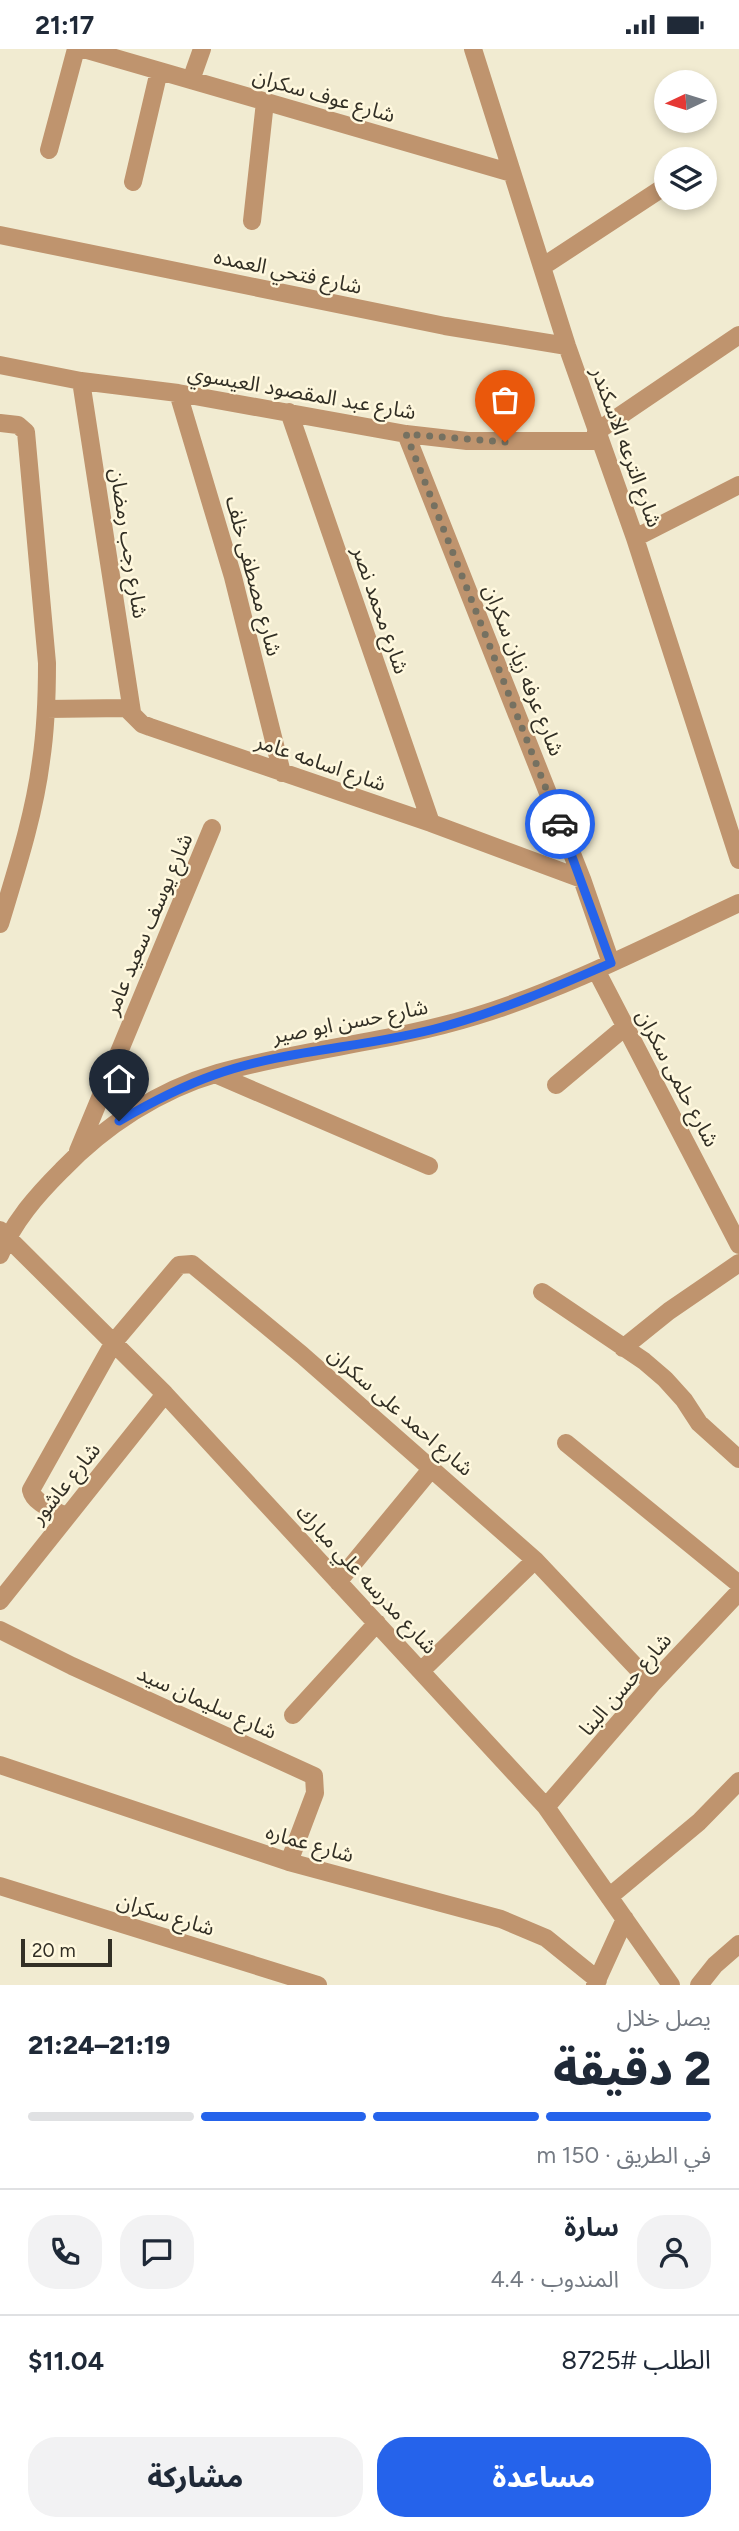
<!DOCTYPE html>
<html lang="ar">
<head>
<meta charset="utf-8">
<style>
  body { margin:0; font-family:Figtree,"Noto Sans Arabic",sans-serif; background:#f2f2f3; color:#1f2937; direction:rtl; height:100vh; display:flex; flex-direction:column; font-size:26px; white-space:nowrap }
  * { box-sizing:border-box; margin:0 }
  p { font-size:23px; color:#747a83 }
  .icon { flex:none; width:38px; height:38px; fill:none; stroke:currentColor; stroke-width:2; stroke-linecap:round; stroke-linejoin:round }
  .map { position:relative; height:1936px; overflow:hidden; direction:ltr }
  .panel { display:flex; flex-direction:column; background:#fff; flex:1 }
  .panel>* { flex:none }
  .needle { width:46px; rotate:266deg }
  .controls { position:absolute; left:654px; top:21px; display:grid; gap:14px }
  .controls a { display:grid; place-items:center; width:63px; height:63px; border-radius:50%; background:#fff; box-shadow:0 4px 10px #0003; font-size:35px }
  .scale { position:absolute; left:21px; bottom:18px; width:91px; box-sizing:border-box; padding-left:7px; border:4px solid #322f25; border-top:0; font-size:19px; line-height:24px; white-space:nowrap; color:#322f25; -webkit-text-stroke:5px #fff8de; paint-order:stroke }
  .pin { position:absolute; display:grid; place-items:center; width:60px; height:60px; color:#fff; margin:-72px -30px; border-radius:50% 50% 50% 0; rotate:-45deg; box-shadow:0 0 7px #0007 }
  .pin .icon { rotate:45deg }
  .courier { position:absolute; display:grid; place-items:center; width:70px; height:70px; margin:-35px; border:5px solid #2563eb; border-radius:50%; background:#fff; color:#222; box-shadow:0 2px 9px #0007 }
  .summary em { font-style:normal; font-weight:800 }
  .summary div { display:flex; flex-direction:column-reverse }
  .summary { display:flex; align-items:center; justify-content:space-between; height:119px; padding:0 28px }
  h1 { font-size:46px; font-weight:800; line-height:52px }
  .bar { display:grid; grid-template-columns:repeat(4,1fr); gap:10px 7px; align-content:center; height:84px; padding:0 28px }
  .bar i { height:9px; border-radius:5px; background:#e0e1e3 }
  .bar .active { background:#2563eb }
  .bar p { grid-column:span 4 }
  .line { display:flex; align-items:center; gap:18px; padding:0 28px; border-top:2px solid #e0e1e3 }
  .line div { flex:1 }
  .round { display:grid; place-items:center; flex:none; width:74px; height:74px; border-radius:28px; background:#f2f2f3 }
  .primary-button { display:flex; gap:14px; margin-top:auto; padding:14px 28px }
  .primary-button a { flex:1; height:80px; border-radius:28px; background:#2563eb; color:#fff; font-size:28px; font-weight:800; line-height:80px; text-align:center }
  .primary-button a+a { background:#f2f2f3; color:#1f2937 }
  .status { display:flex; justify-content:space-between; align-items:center; height:49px; padding:0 35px; background:#fff; direction:ltr }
  .status svg { height:19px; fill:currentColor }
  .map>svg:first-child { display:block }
</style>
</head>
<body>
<div class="status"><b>21:17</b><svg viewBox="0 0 49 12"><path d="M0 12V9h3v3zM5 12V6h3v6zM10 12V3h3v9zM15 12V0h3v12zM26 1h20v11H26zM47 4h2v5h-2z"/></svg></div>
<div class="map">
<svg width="739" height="1936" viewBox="0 0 739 1936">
  <rect width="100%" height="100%" fill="#f1ebd1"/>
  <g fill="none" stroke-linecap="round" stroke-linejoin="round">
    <!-- street -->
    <path stroke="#bf946e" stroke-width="18" d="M84,0L512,124
      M473,0L567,297L635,489L739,811
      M191,31L202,0
      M49,101L76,0
      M133,133L159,22
      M252,172L265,53
      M0,186L445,277L567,297
      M542,218L667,136
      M0,316L81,332L178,344L406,385L467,392H599
      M81,332L132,663
      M178,344L233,528L282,724
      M289,363L431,774
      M0,374L18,376L26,383L47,614C47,646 46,679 41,712C34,767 16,822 0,875
      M596,383L739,286
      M406,385L582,830L611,914
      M635,489L739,436
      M46,660L126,659L142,675L150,678L431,774L582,830
      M596,921L739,1196
      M215,1025L429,1117
      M556,1036L625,978
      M78,1102L212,779
      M0,1181L165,1345L546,1758L671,1936
      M0,1206C13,1173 37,1146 62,1121C104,1077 159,1041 218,1024C303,1000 392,993 476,967C567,939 653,894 739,854
      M542,1243L644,1312L665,1330L684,1351L699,1374L739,1410
      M623,1299L669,1262L739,1214
      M566,1394L739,1535
      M67,1468C55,1461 34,1455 31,1441L114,1293L179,1216L192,1215L302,1306L535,1511L652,1635
      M338,1533L432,1419
      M0,1552L165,1345
      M0,1581L72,1617L314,1727L315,1744L289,1813
      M421,1622L535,1511
      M293,1666L377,1574
      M0,1716L289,1813L501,1870L546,1889L598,1931
      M546,1758L652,1635L739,1543
      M0,1837L318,1936
      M609,1848L699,1773L739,1732
      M595,1936L625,1870
      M699,1936L715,1916L739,1895"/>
  </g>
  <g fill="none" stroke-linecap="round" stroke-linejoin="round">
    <!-- done -->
    <path stroke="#757161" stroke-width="7" stroke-dasharray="0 12.6" d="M505,393L406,385L560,775"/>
    <!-- route -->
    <path stroke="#2563eb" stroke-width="9" d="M119,1072C150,1054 180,1038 214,1026C287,1000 367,999 442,978C500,962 556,938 611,914L560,775"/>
  </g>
  <g text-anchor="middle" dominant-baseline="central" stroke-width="5" stroke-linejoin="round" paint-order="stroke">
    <!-- street labels -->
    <g font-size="21" fill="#322f25" stroke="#fff8de">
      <text transform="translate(324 46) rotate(16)">شارع عوف سكران</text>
      <text transform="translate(288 222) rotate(12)">شارع فتحي العمده</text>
      <text transform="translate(302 343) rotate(10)">شارع عبد المقصود العيسوي</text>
      <text transform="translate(627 398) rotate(70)">شارع الترعه الاسكندر</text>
      <text transform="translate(129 494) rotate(81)">شارع رجب رمضان</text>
      <text transform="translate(254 527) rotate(75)">شارع مصطفى خلف</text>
      <text transform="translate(381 561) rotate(71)">شارع محمد نصر</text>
      <text transform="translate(524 621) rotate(68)">شارع عرفه زيان سكران</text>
      <text transform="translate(321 713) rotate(19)">شارع اسامه عامر</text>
      <text transform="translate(148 875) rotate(-67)">شارع يوسف سعيد عامر</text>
      <text transform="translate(350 972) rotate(-11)">شارع حسن ابو صير</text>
      <text transform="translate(678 1029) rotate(62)">شارع حلمى سكران</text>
      <text transform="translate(401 1362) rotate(41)">شارع احمد على سكران</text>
      <text transform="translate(65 1434) rotate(-51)">شارع عاشور</text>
      <text transform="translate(367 1530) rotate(47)">شارع مدرسه علي مبارك</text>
      <text transform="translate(625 1635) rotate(-49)">شارع حسن البنا</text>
      <text transform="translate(207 1653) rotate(24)">شارع سليمان سيد</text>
      <text transform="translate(310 1794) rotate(16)">شارع عماره</text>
      <text transform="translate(166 1865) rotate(17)">شارع سكران</text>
    </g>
  </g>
</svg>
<div class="controls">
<a><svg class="needle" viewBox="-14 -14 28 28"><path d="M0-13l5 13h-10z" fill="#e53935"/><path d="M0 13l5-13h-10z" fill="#747a83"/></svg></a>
<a><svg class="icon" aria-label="layers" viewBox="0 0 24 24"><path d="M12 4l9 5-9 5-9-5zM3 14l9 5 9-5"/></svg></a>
</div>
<div class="scale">20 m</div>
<div class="pin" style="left:505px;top:393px;background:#ea580c"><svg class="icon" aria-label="bag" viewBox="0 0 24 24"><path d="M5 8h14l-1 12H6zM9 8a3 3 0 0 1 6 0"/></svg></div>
<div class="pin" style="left:119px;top:1072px;background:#1f2937"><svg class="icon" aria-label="home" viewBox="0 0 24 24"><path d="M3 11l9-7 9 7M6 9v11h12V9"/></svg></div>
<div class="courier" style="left:560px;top:775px"><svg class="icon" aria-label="car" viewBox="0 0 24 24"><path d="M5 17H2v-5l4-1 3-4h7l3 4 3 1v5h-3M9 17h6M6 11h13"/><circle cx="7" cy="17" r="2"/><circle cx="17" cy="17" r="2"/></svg></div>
</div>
<section class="panel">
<div class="summary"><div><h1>2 دقيقة</h1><p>يصل خلال</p></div><em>21:19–21:24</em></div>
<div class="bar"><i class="active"></i><i class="active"></i><i class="active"></i><i></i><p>في الطريق · 150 m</p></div>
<div class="line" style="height:126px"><a class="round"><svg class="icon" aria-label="person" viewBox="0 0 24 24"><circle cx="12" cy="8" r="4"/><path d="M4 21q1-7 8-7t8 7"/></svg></a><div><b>سارة</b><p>المندوب · 4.4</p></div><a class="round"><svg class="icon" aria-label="chat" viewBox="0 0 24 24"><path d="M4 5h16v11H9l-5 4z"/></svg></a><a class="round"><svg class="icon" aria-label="phone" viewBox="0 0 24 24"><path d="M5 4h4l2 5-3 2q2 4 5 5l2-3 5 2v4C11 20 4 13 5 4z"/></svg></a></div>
<div class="line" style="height:91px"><div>الطلب #8725</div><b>$11.04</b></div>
<div class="primary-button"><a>مساعدة</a><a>مشاركة</a></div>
</section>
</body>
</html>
